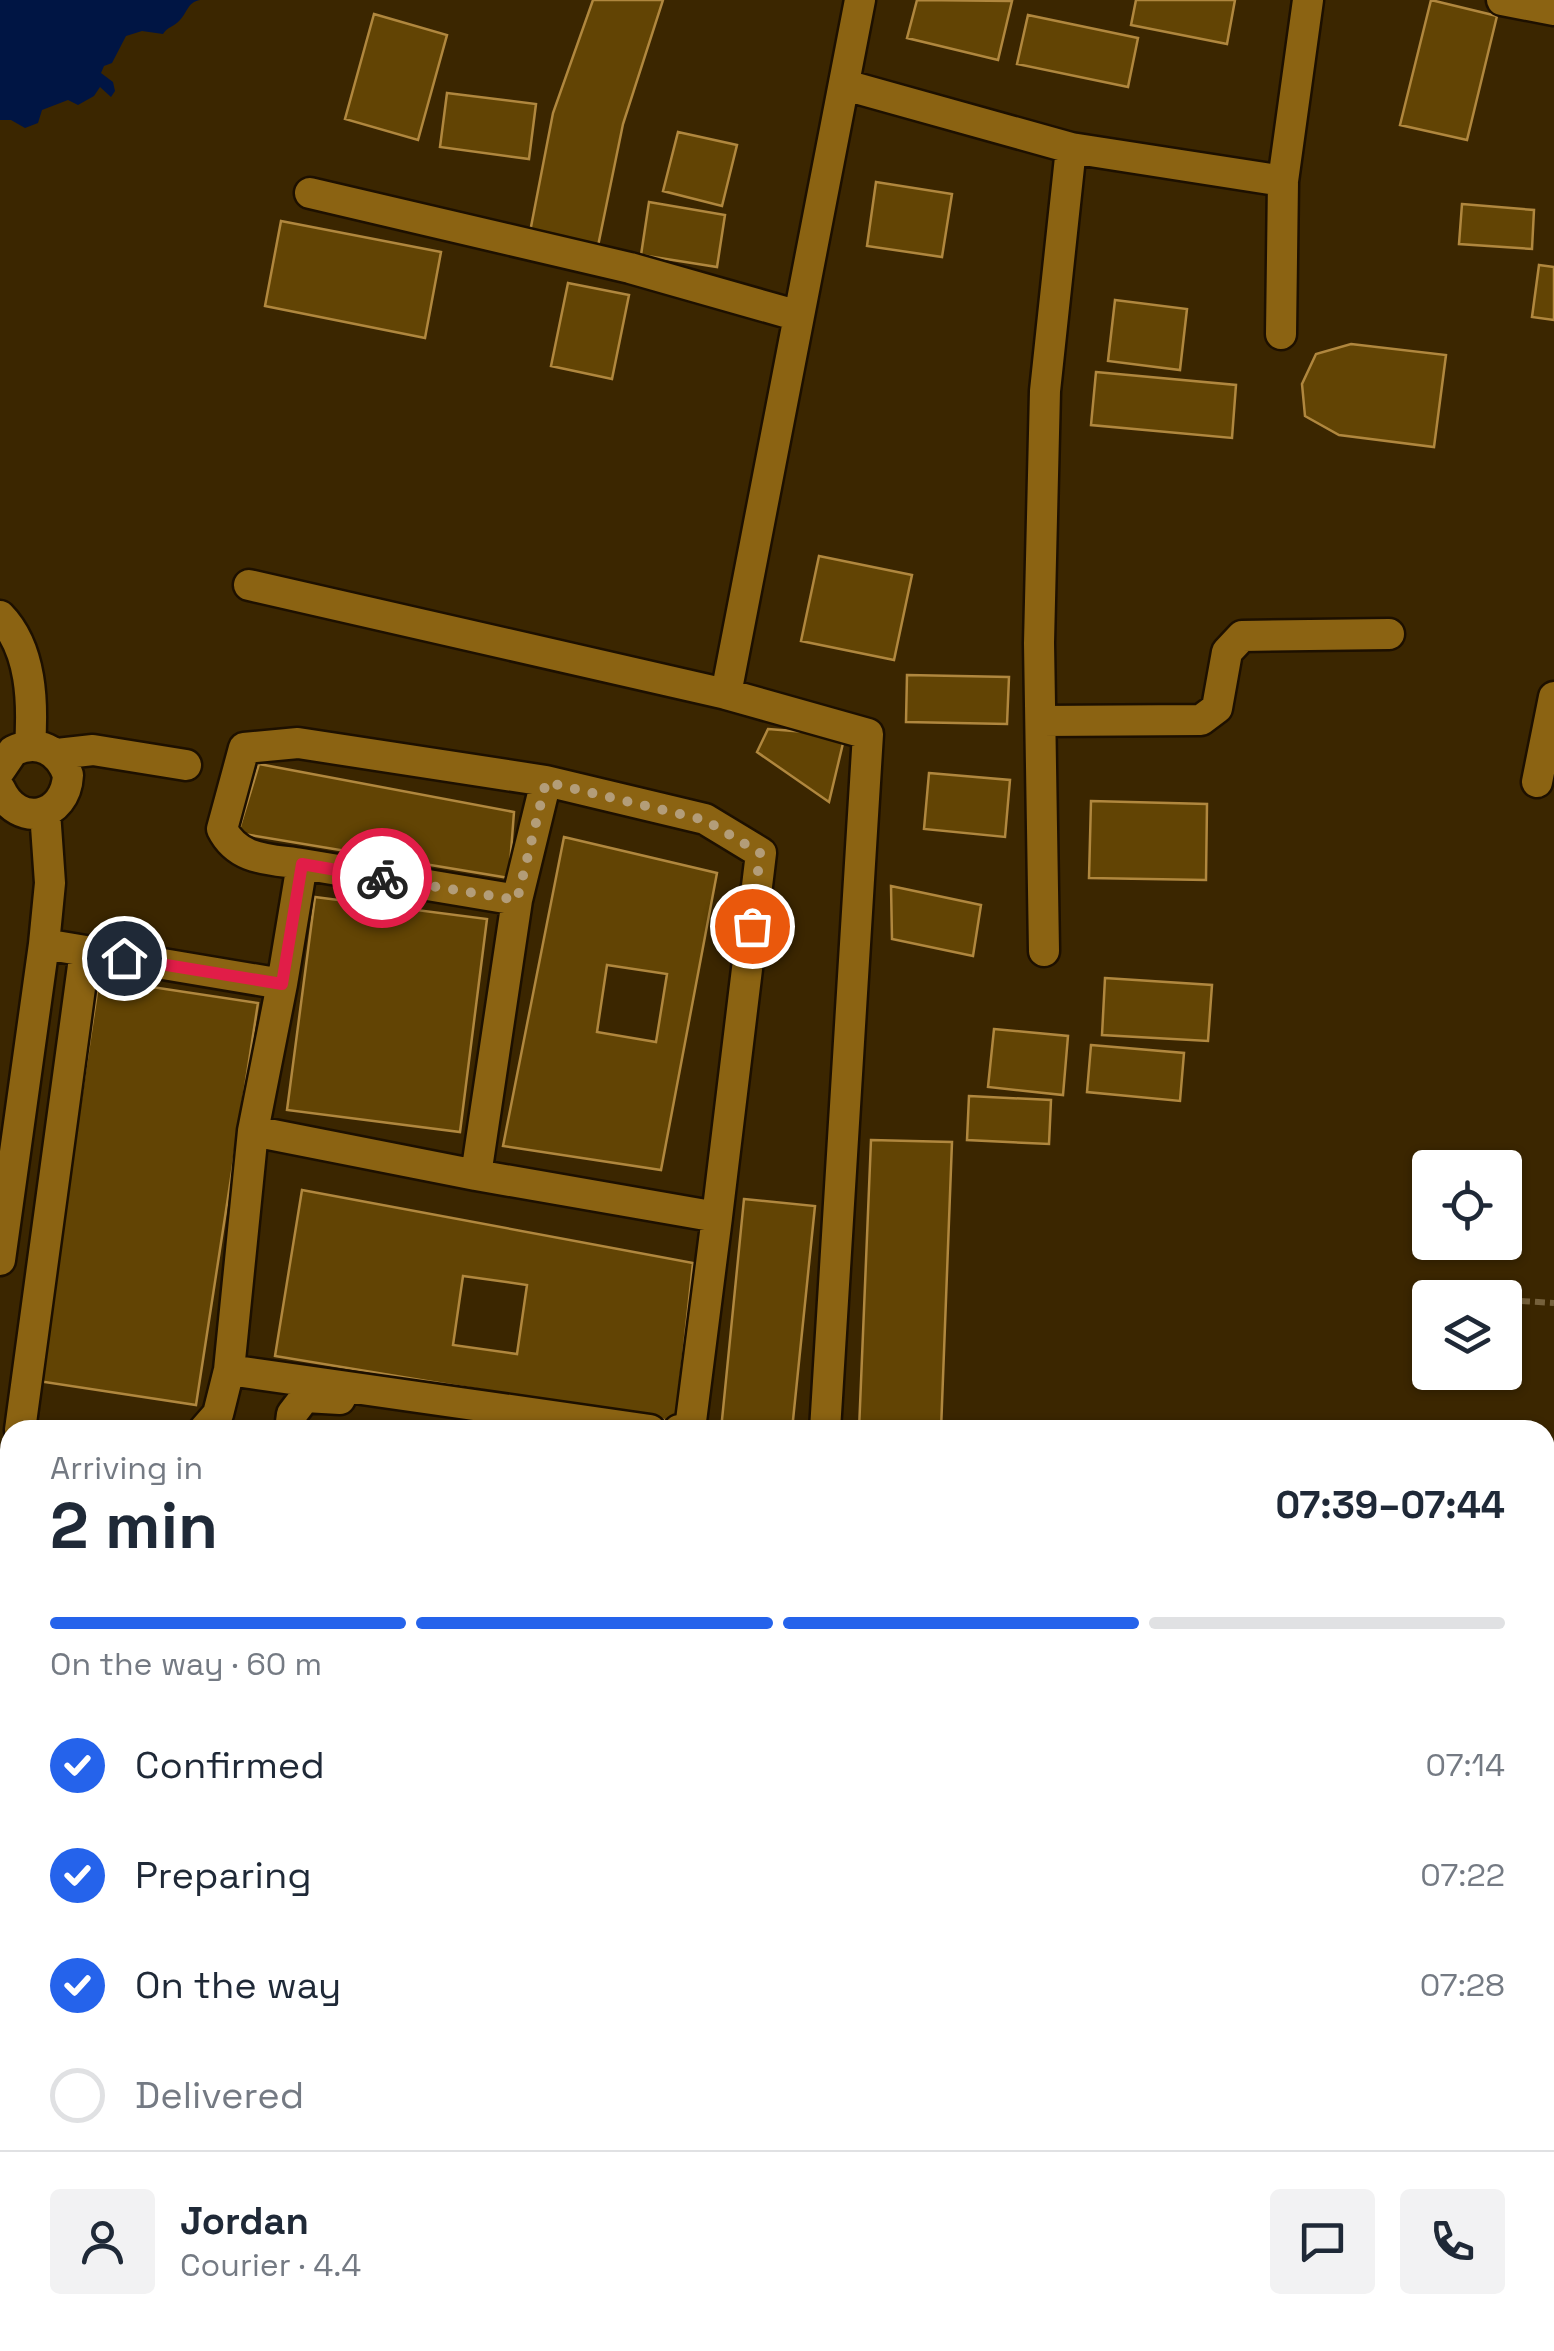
<!DOCTYPE html>
<html lang="en">
<head>
<meta charset="utf-8">
<style>
  body { margin:0; font-family:"Space Grotesk",sans-serif; background:#f2f2f3; color:#1f2937; height:100vh; display:flex; flex-direction:column; font-size:38px; white-space:nowrap }
  * { box-sizing:border-box; margin:0 }
  p { font-size:32px; color:#747a83 }
  .icon { flex:none; width:55px; height:55px; fill:none; stroke:currentColor; stroke-width:2; stroke-linecap:round; stroke-linejoin:round }
  .map { position:relative; flex:1; overflow:hidden }
  .sheet { position:absolute; left:0px; top:1420px; width:1555px; height:932px; display:flex; flex-direction:column; background:#fff; border-radius:30px 30px 0 0; box-shadow:0 2px 8px #0004 }
  .sheet>* { flex:none }
  .buttons { position:absolute; left:1412px; top:1150px; display:grid; gap:20px }
  .buttons a { display:grid; place-items:center; width:110px; height:110px; border-radius:10px; background:#fff; box-shadow:0 2px 8px #0004; font-size:50px }
  .pin { position:absolute; display:grid; place-items:center; width:85px; height:85px; color:#fff; margin:-42px; border:5px solid #fff; border-radius:50%; box-shadow:0 2px 10px #0007 }
  .courier { position:absolute; display:grid; place-items:center; width:100px; height:100px; margin:-50px; border:8px solid #e11d48; border-radius:50%; background:#fff; color:#222; box-shadow:0 2px 12px #0007 }
  .headline em { font-style:normal; font-weight:700 }
  .headline div { display:flex; flex-direction:column-reverse }
  .headline { display:flex; align-items:center; justify-content:space-between; height:170px; padding:0 50px }
  h1 { font-size:65px; font-weight:700; line-height:75px }
  .bar { display:grid; grid-template-columns:repeat(4,1fr); gap:15px 10px; align-content:center; height:120px; padding:0 50px }
  .bar i { height:12px; border-radius:8px; background:#e0e1e3 }
  .bar .selected { background:#2563eb }
  .bar p { grid-column:span 4 }
  .line { display:flex; align-items:center; gap:25px; padding:0 50px; border-top:2px solid #e0e1e3 }
  .line div { flex:1 }
  .round { display:grid; place-items:center; flex:none; width:105px; height:105px; border-radius:10px; background:#f2f2f3 }
  ol { padding:0 50px; list-style:none }
  li { display:flex; align-items:center; gap:30px; height:110px }
  li p { margin-inline-start:auto }
  li .icon { padding:10px; border-radius:50%; background:#2563eb; color:#fff; stroke-width:4 }
  li:last-child { color:#747a83 }
  li i { width:55px; height:55px; border:5px solid #e0e1e3; border-radius:50% }
  .map>svg:first-child { display:block }
</style>
</head>
<body>
<div class="map">
<svg width="1554" height="2351" viewBox="0 0 1554 2351">
  <rect width="100%" height="100%" fill="#3b2600"/>
  <!-- water -->
  <path fill="#001544" d="M0,0H200C187,3 189,10 180,20C174,27 168,26 163,34L142,31L126,36L112,63L104,66L101,73L113,82L115,91L111,97L100,87L94,96L78,105L68,100L42,110L38,123L25,128L11,120H0Z"/>
  <!-- building -->
  <path fill="#624404" stroke="#b0873e" stroke-width="2.5" fill-rule="evenodd" d="M593,0H663L623,124L598,246L530,232L553,113Z
    M917,0L1012,1L998,60L907,38Z
    M1136,0H1235L1227,44L1131,25Z
    M1431,0L1497,16L1467,140L1400,125Z
    M374,14L447,35L418,140L345,119Z
    M1028,15L1138,38L1128,87L1017,64Z
    M447,93L536,104L529,159L440,147Z
    M678,132L737,145L722,206L663,191Z
    M876,182L952,194L942,257L867,246Z
    M649,202L725,215L717,267L641,255Z
    M1462,204L1534,210L1532,249L1459,244Z
    M281,221L441,252L425,338L265,306Z
    M1539,265L1554,267V320L1532,317Z
    M568,283L629,295L612,379L551,366Z
    M1115,300L1187,309L1180,370L1108,361Z
    M1351,344L1446,355L1434,447L1339,435L1305,416L1302,384L1316,354Z
    M1096,372L1236,385L1232,438L1091,425Z
    M819,556L912,575L894,660L801,641Z
    M907,675L1009,677L1007,724L906,722Z
    M768,729L845,735L829,802L757,752Z
    M259,764L514,812L509,878L238,833Z
    M929,773L1010,780L1005,837L924,829Z
    M1091,801L1207,804L1206,880L1089,878Z
    M564,837L717,873L661,1170L503,1146ZM607,965L667,974L656,1042L597,1032Z
    M891,886L981,905L973,956L892,939Z
    M315,897L487,919L460,1132L287,1110Z
    M1105,978L1212,985L1208,1041L1102,1035Z
    M99,979L258,1003L196,1405L38,1381Z
    M994,1029L1068,1036L1063,1095L988,1087Z
    M1091,1045L1184,1053L1180,1101L1087,1092Z
    M969,1096L1051,1100L1049,1144L967,1140Z
    M871,1140L952,1142L941,1430H859Z
    M302,1190L693,1263L676,1422L275,1356ZM463,1276L527,1285L517,1354L453,1345Z
    M744,1199L815,1206L792,1430H721Z
    M6,1489H10V1687L0,1685V1526Z
    M113,2342H699V2351H389L297,2344L296,2351H112Z
    M1317,2342H1403L1554,2348V2351H1317Z"/>
  <g fill="none" stroke-linecap="round" stroke-linejoin="round">
    <defs>
      <path id="lane" d="M83,2351V2342
        M712,2351L714,2342"/>
      <path id="street" d="M1502,0L1554,10
        M845,85L1071,148L1283,181
        M310,193L630,268L799,316
        M1281,334L1283,181L1308,0
        M249,585L726,694L868,734L825,1430
        M0,616C32,649 33,703 30,746
        M726,694L860,0
        M1041,721L1201,720L1217,708L1227,652L1242,636L1389,634
        M57,754L93,750L186,765
        M0,770L13,751C38,739 59,750 68,775C66,818 18,829 0,789
        M546,781L705,819L761,853L717,1217
        M1537,782L1554,697
        M302,864C270,859 238,861 222,829L244,748L298,743L546,781L517,900
        M44,944L282,984L302,864L517,900L476,1175
        M1044,951L1039,643L1045,391L1071,148
        M253,1131L476,1175L717,1217L691,1421L685,1429L679,1430
        M0,1260L44,944L50,883L45,812
        M229,1370L253,1131L282,984
        M20,1430L85,951
        M204,1430L218,1414L229,1370L650,1430
        M290,1430L292,1414L305,1397L340,1399
        M0,1481L10,1469
        M1545,1593L1551,1575
        M0,1731L10,1732
        M0,1779L10,1780
        M1545,2317L1554,2319"/>
    </defs>
    <!-- lane casing -->
    <use href="#lane" stroke="#1d1000" stroke-width="30"/>
    <!-- street casing -->
    <use href="#street" stroke="#1d1000" stroke-width="35"/>
    <!-- path -->
    <path stroke="#75603b" stroke-width="6" stroke-dasharray="10 5" stroke-linecap="butt" d="M1505,1300L1554,1303"/>
    <!-- lane -->
    <use href="#lane" stroke="#8b6312" stroke-width="25"/>
    <!-- street -->
    <use href="#street" stroke="#8b6312" stroke-width="30"/>
  </g>
  <g fill="none" stroke-linecap="round" stroke-linejoin="round">
    <!-- done -->
    <path stroke="#b39d79" stroke-width="10" stroke-dasharray="0 18" d="M382,878L517,900L546,782L705,820L760,853L752,926"/>
    <!-- route -->
    <path stroke="#e11d48" stroke-width="12" d="M124,958L282,984L302,864L382,878"/>
  </g>
</svg>
<div class="buttons">
<a><svg class="icon" aria-label="locate" viewBox="0 0 24 24"><circle cx="12" cy="12" r="6"/><path d="M12 2v4M12 18v4M2 12h4M18 12h4"/></svg></a>
<a><svg class="icon" aria-label="layers" viewBox="0 0 24 24"><path d="M12 4l9 5-9 5-9-5zM3 14l9 5 9-5"/></svg></a>
</div>
<div class="pin" style="left:752px;top:926px;background:#ea580c"><svg class="icon" aria-label="bag" viewBox="0 0 24 24"><path d="M5 8h14l-1 12H6zM9 8a3 3 0 0 1 6 0"/></svg></div>
<div class="pin" style="left:124px;top:958px;background:#1f2937"><svg class="icon" aria-label="home" viewBox="0 0 24 24"><path d="M3 11l9-7 9 7M6 9v11h12V9"/></svg></div>
<div class="courier" style="left:382px;top:878px"><svg class="icon" aria-label="bike" viewBox="0 0 24 24"><circle cx="6" cy="16" r="4"/><circle cx="18" cy="16" r="4"/><path d="M6 16l4-8h5l3 8M10 8l3 8H6M13 5h3"/></svg></div>
<section class="sheet">
<div class="headline"><div><h1>2 min</h1><p>Arriving in</p></div><em>07:39–07:44</em></div>
<div class="bar"><i class="selected"></i><i class="selected"></i><i class="selected"></i><i></i><p>On the way · 60 m</p></div>
<ol>
<li><svg class="icon" aria-label="check" viewBox="0 0 24 24"><path d="M5 12l5 5 9-10"/></svg>Confirmed<p>07:14</p></li>
<li><svg class="icon" aria-label="check" viewBox="0 0 24 24"><path d="M5 12l5 5 9-10"/></svg>Preparing<p>07:22</p></li>
<li><svg class="icon" aria-label="check" viewBox="0 0 24 24"><path d="M5 12l5 5 9-10"/></svg>On the way<p>07:28</p></li>
<li><i></i>Delivered</li>
</ol>
<div class="line" style="height:180px"><a class="round"><svg class="icon" aria-label="person" viewBox="0 0 24 24"><circle cx="12" cy="8" r="4"/><path d="M4 21q1-7 8-7t8 7"/></svg></a><div><b>Jordan</b><p>Courier · 4.4</p></div><a class="round"><svg class="icon" aria-label="chat" viewBox="0 0 24 24"><path d="M4 5h16v11H9l-5 4z"/></svg></a><a class="round"><svg class="icon" aria-label="phone" viewBox="0 0 24 24"><path d="M5 4h4l2 5-3 2q2 4 5 5l2-3 5 2v4C11 20 4 13 5 4z"/></svg></a></div>
</section>
</div>
</body>
</html>
